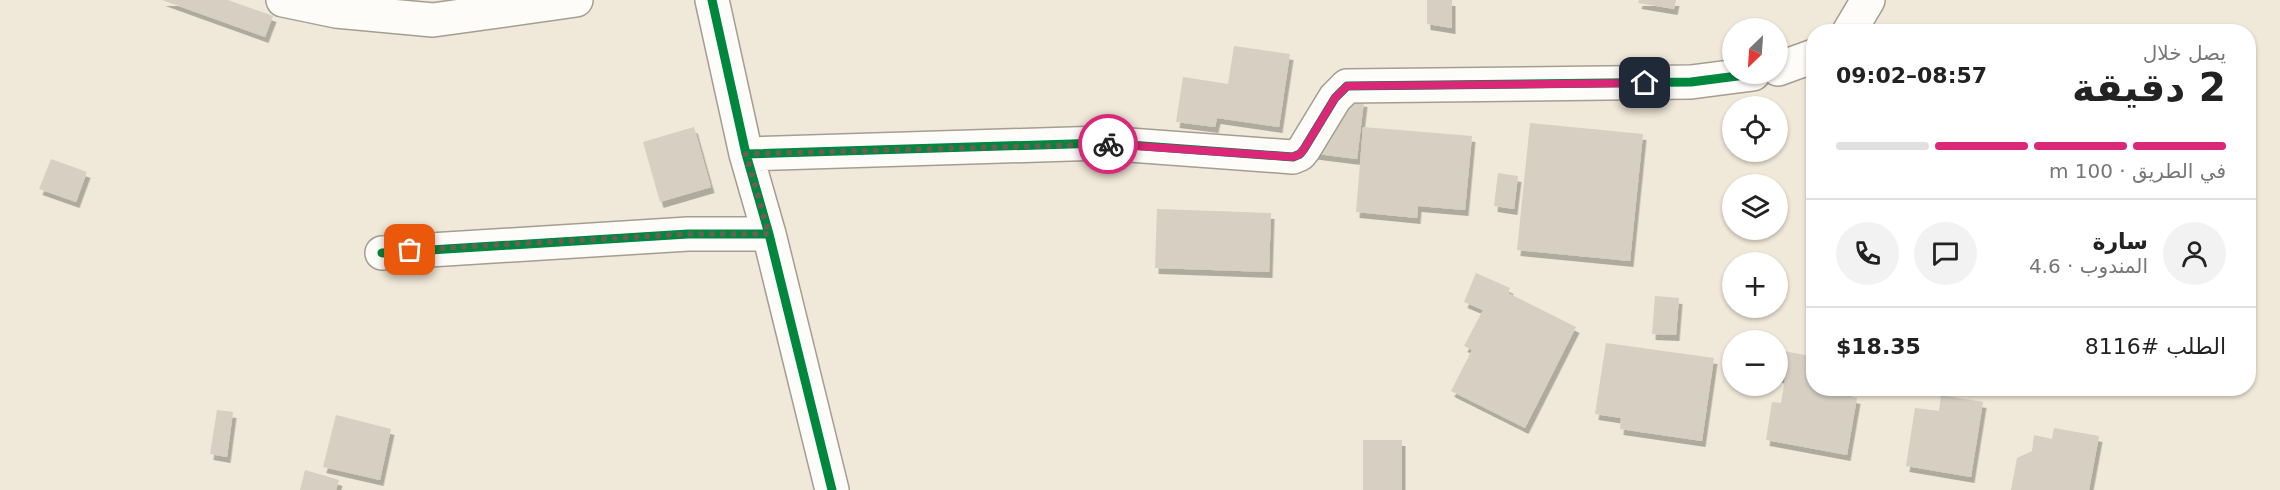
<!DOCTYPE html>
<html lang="ar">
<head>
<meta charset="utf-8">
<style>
  body { margin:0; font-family:"DejaVu Sans","Noto Sans Arabic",sans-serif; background:#f2f2f2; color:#222; direction:rtl; height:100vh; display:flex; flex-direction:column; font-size:22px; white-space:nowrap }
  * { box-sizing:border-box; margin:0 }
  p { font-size:20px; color:#767676 }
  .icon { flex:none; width:33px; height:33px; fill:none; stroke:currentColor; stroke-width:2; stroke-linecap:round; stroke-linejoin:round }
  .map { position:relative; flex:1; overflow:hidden; direction:ltr }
  .side { position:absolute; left:1806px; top:24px; width:450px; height:372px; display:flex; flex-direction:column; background:#fff; border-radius:24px; box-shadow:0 2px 4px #0004; direction:rtl }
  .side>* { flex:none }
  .needle { width:39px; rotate:205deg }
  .tools { position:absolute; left:1722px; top:18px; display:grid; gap:12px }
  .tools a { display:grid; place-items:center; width:66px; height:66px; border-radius:50%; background:#fff; box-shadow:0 2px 4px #0004; font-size:30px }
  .pin { position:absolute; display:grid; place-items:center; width:51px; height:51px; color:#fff; margin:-26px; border-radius:12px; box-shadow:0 3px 9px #0006 }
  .courier { position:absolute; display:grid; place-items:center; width:60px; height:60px; margin:-30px; border:4px solid #db2777; border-radius:50%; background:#fff; color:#222; box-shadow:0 2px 8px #0007 }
  .summary em { font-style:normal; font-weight:800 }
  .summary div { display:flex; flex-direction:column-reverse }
  .summary { display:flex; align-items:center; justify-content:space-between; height:102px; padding:0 30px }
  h1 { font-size:39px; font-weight:800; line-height:45px }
  .bar { display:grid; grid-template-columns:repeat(4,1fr); gap:9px 6px; align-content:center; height:72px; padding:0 30px }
  .bar i { height:8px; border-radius:4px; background:#e0e0e0 }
  .bar .on { background:#db2777 }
  .bar p { grid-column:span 4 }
  .line { display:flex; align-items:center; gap:15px; padding:0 30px; border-top:2px solid #e0e0e0 }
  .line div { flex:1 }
  .round { display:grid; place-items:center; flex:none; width:63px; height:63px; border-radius:32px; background:#f2f2f2 }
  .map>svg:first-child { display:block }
</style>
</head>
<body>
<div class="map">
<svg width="2280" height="490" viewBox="0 0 2280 490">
  <defs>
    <filter id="shadow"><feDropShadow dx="3.5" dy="6" stdDeviation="0" flood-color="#0004"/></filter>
  </defs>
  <rect width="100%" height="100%" fill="#f0e8d8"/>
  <!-- building -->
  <path fill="#d6cfc2" filter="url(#shadow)" d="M162,0H228L273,16L265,37Z
    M1427,0H1452V28L1427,24Z
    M1639,0H1676L1674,9L1638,3Z
    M1234,46L1290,54L1279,127L1217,118L1215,127L1176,122L1183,77L1228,84Z
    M1316,95L1364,101L1357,159L1309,153Z
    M1530,123L1643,134L1630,261L1517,250Z
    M694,127L711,187L660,202L643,142Z
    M1363,127L1472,136L1465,210L1418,206L1417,218L1356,212Z
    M51,159L87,172L76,202L39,189Z
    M1498,173L1518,176L1514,209L1494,206Z
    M1157,209L1271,213L1269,272L1155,268Z
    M1476,273L1510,288L1508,293L1576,327L1525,428L1451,391L1472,350L1464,346L1483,310L1464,302Z
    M1655,296L1679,298L1676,335L1652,334Z
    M1606,343L1714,358L1702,441L1620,429L1621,418L1595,414Z
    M1778,350L1810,356L1808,366L1814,367V388H1848L1847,396L1857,398L1847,455L1766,440L1772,402L1781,403L1785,378L1778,377Z
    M1941,395L1983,402L1971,477L1906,466L1915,408L1939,411Z
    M217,410L233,412L227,457L210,454Z
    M336,415L391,429L380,480L323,467Z
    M2054,428L2099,436L2089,490H2011L2017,458L2032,451L2034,435L2052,439Z
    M1363,440H1402V490H1363Z
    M305,470L339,480L336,490H300Z"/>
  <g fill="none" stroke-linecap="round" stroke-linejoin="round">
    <defs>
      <path id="minor" d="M283,0L336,11L433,20L576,0
        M712,0L746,154L769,234L832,490
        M1849,32L1868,0
        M1778,69L1814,56
        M746,154L1102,143L1293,157L1300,154L1304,149L1335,98L1347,86L1691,82L1753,74
        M382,253L688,234H769"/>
    </defs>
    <!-- minor casing -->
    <use href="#minor" stroke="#a49d91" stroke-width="36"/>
    <!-- minor -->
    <use href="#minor" stroke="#fdfcf9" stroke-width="33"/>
    <defs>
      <path id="cycleway" d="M712,0L746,154L769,234L832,490
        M746,154L1102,143L1293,157L1300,154L1304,149L1335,98L1347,86L1691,82L1753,74
        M382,253L688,234H769"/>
    </defs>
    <!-- cycleway casing -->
    <use href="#cycleway" stroke="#fff" stroke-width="13"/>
    <!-- cycleway -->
    <use href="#cycleway" stroke="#00873e" stroke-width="9"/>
  </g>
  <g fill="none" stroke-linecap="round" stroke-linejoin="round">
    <!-- done -->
    <path stroke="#676054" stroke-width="6" stroke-dasharray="0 10.8" d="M410,250L688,234H769L746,154L1108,144"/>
    <!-- route -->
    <path stroke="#db2777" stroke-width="8" d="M1108,144L1293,157L1300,154L1304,149L1335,98L1347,86L1645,83"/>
  </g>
</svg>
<div class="tools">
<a><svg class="needle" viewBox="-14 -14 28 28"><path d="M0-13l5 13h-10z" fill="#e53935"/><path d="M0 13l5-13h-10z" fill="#767676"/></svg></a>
<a><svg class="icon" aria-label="locate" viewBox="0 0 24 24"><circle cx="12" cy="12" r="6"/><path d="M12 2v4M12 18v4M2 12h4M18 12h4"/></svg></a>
<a><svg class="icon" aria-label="layers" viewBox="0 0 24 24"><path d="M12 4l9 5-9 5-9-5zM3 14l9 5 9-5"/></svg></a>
<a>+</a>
<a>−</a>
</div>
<div class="pin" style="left:410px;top:250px;background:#ea580c"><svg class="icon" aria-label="bag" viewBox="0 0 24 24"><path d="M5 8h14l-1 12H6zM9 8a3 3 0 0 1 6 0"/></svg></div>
<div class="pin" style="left:1645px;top:83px;background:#1f2937"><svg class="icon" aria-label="home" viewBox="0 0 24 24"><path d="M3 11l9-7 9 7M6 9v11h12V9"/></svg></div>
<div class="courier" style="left:1108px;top:144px"><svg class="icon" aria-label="bike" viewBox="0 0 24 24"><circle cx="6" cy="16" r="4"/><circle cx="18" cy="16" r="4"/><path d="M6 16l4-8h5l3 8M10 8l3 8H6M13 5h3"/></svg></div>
<section class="side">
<div class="summary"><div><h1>2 دقيقة</h1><p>يصل خلال</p></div><em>08:57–09:02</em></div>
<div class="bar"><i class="on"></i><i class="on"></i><i class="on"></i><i></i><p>في الطريق · 100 m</p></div>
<div class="line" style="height:108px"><a class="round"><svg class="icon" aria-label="person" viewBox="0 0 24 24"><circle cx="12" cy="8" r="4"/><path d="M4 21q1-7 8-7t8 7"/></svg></a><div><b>سارة</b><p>المندوب · 4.6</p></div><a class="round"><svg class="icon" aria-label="chat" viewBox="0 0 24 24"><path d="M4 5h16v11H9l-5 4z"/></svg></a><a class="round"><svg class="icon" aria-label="phone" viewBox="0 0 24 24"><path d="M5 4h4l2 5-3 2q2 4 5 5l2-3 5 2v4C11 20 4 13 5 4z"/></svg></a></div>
<div class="line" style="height:78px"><div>الطلب #8116</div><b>$18.35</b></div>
</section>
</div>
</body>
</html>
